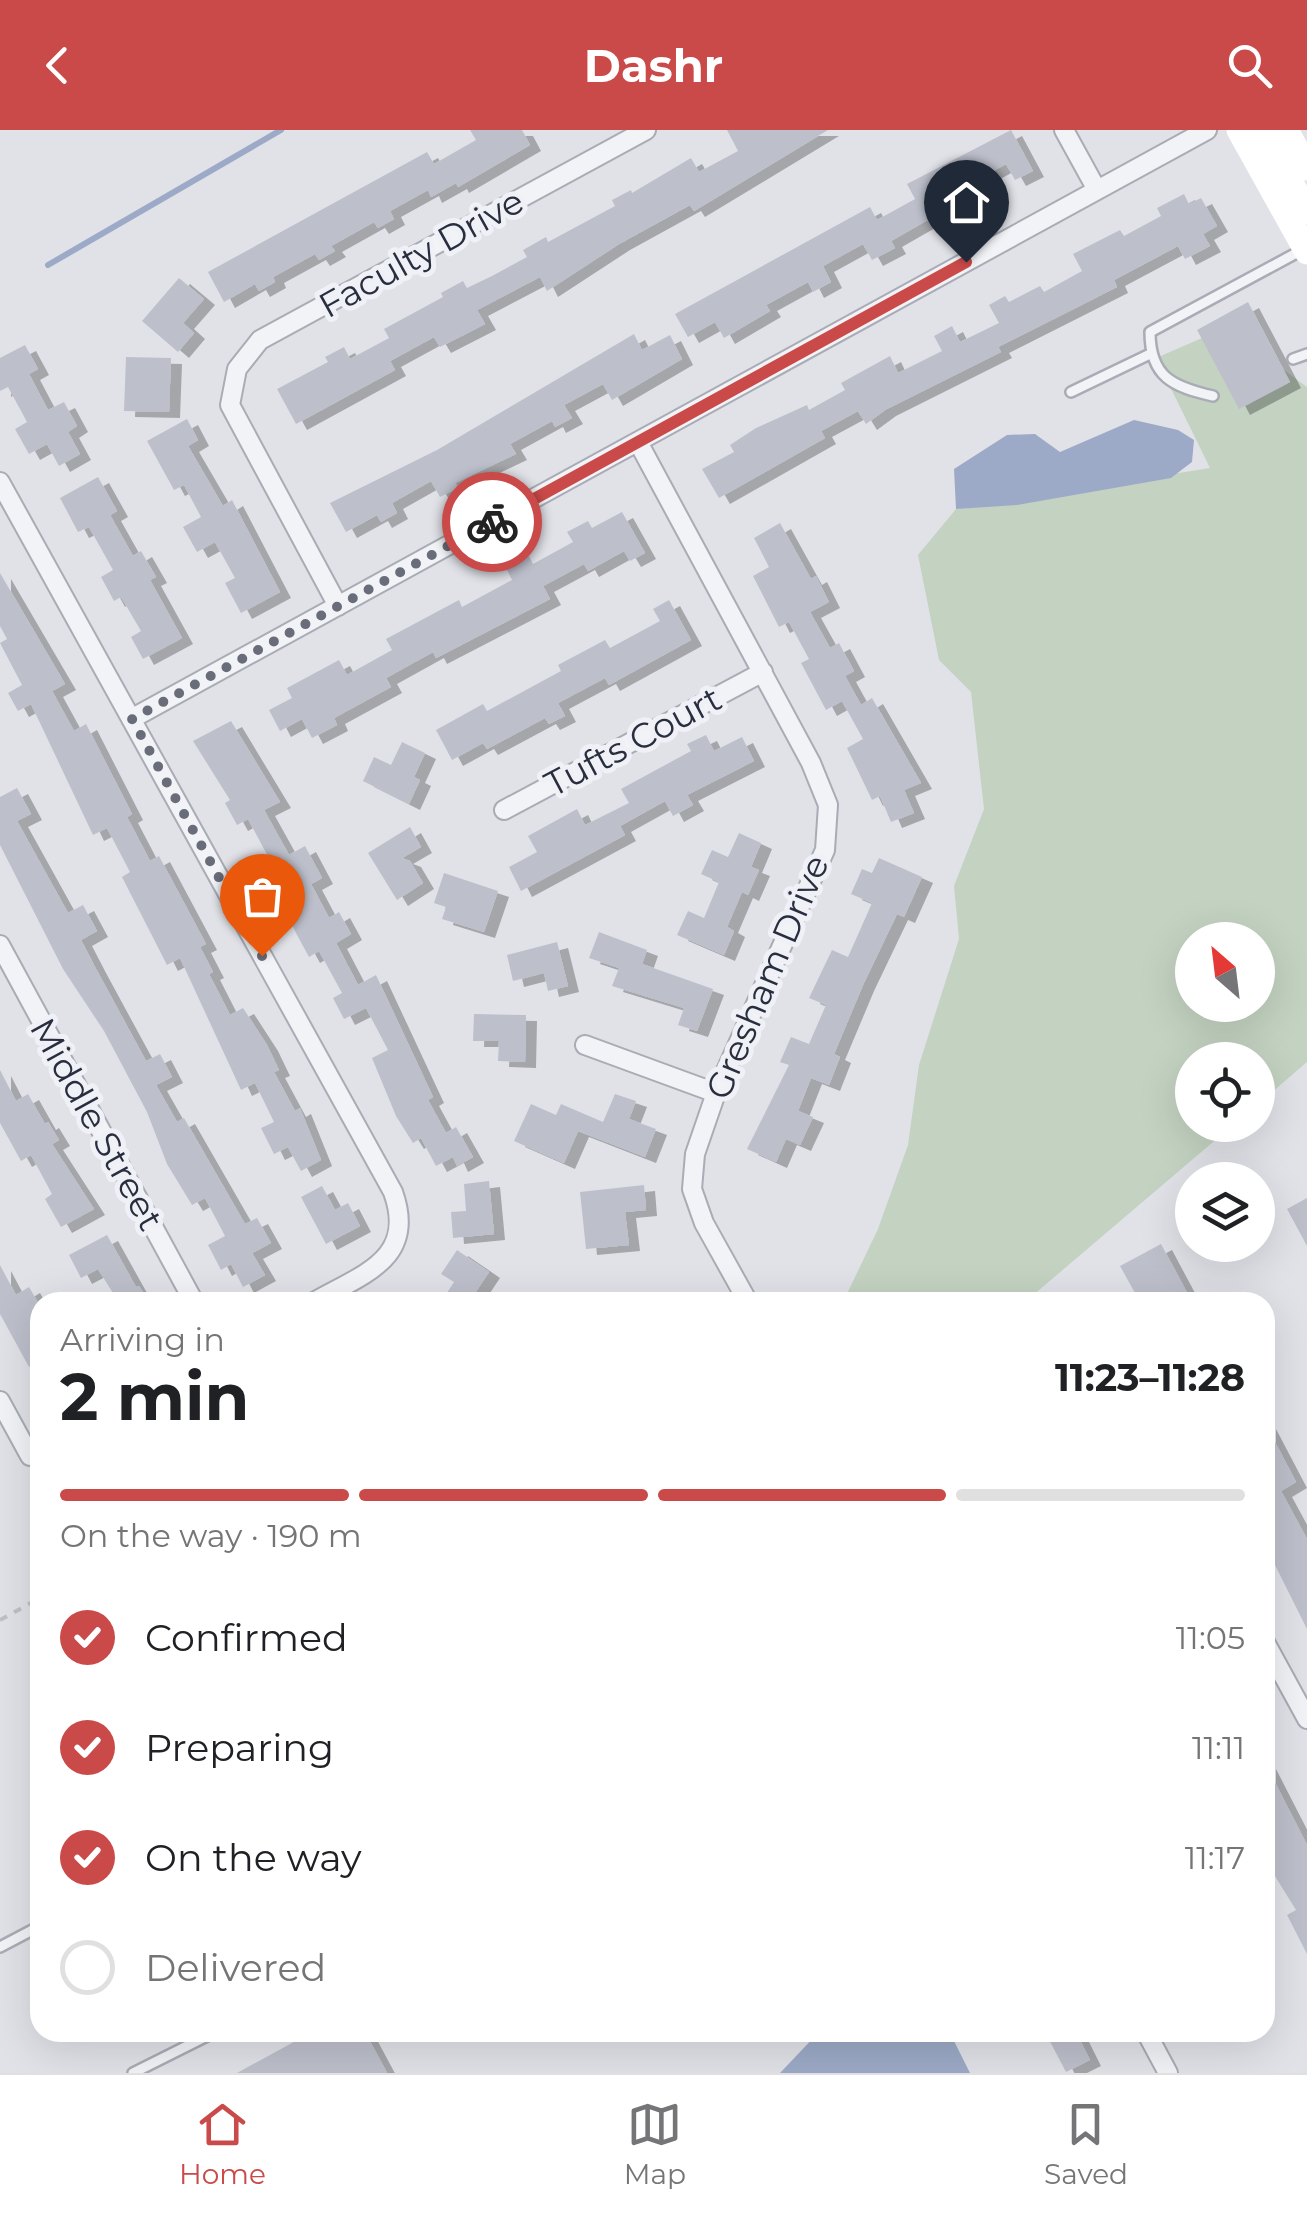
<!DOCTYPE html>
<html lang="en">
<head>
<meta charset="utf-8">
<style>
  body { margin:0; font-family:Montserrat,sans-serif; background:#f6f6f6; color:#202124; height:100vh; display:flex; flex-direction:column; font-size:38px; white-space:nowrap }
  * { box-sizing:border-box; margin:0 }
  p { font-size:32px; color:#757577 }
  .icon { flex:none; width:55px; height:55px; fill:none; stroke:currentColor; stroke-width:2; stroke-linecap:round; stroke-linejoin:round }
  .map { position:relative; flex:1; overflow:hidden }
  .side { position:absolute; left:30px; top:1162px; width:1245px; height:750px; display:flex; flex-direction:column; background:#fff; border-radius:30px; box-shadow:0 10px 40px #0002 }
  .side>* { flex:none }
  .needle { width:65px; rotate:332deg }
  .fabs { position:absolute; left:1175px; top:792px; display:grid; gap:20px }
  .fabs a { display:grid; place-items:center; width:100px; height:100px; border-radius:50%; background:#fff; box-shadow:0 10px 40px #0002; font-size:50px }
  .pin { position:absolute; display:grid; place-items:center; width:85px; height:85px; color:#fff; margin:-102px -42px; border-radius:50% 50% 50% 0; rotate:-45deg; box-shadow:0 0 10px #0007 }
  .pin .icon { rotate:45deg }
  .courier { position:absolute; display:grid; place-items:center; width:100px; height:100px; margin:-50px; border:8px solid #c94a49; border-radius:50%; background:#fff; color:#222; box-shadow:0 2px 12px #0007 }
  .overview em { font-style:normal; font-weight:700 }
  .overview div { display:flex; flex-direction:column-reverse }
  .overview { display:flex; align-items:center; justify-content:space-between; height:170px; padding:0 30px }
  h1 { font-size:65px; font-weight:700; line-height:75px }
  .bar { display:grid; grid-template-columns:repeat(4,1fr); gap:15px 10px; align-content:center; height:120px; padding:0 30px }
  .bar i { height:12px; border-radius:8px; background:#e0e0e0 }
  .bar .on { background:#c94a49 }
  .bar p { grid-column:span 4 }
  ol { padding:0 30px; list-style:none }
  li { display:flex; align-items:center; gap:30px; height:110px }
  li p { margin-inline-start:auto }
  li .icon { padding:10px; border-radius:50%; background:#c94a49; color:#fff; stroke-width:4 }
  li:last-child { color:#757577 }
  li i { width:55px; height:55px; border:5px solid #e0e0e0; border-radius:50% }
  header { display:flex; justify-content:space-between; align-items:center; height:130px; padding:0 30px; background:#c94a49; color:#fff; font-size:45px; font-weight:700 }
  .tab-bar { display:flex; justify-content:space-around; align-items:center; height:140px; border-top:2px solid #e0e0e0; background:#fff; font-size:28px; color:#757577 }
  .tab-bar a { display:grid; justify-items:center; gap:5px }
  .tab-bar .on { color:#c94a49 }
  .map>svg:first-child { display:block }
</style>
</head>
<body>
<header><svg class="icon" aria-label="back" viewBox="0 0 24 24"><path d="M15 5l-7 7 7 7"/></svg>Dashr<svg class="icon" aria-label="search" viewBox="0 0 24 24"><circle cx="10" cy="10" r="6"/><path d="M15 15l6 6"/></svg></header>
<div class="map">
<svg width="1307" height="1943" viewBox="0 0 1307 1943">
  <defs>
    <filter id="shadow"><feDropShadow dx="11" dy="6" stdDeviation="0" flood-color="#0004"/></filter>
  </defs>
  <rect width="100%" height="100%" fill="#e0e2e8"/>
  <!-- green -->
  <path fill="#c3d2c1" fill-rule="evenodd" d="M1209,205L1247,213L1307,257V932L1258,974V930H1192V995H1233L1025,1172H847L845,1168L878,1099L908,1015L919,935L959,809L954,756L984,679L971,562L939,530L918,425L956,379L1210,338L1156,228ZM1192,810H1258V875H1192Z"/>
  <!-- water -->
  <path fill="#9caac7" d="M1134,290L1178,300L1194,310L1192,332L1171,348L1017,375L956,379L954,339L1007,305L1035,304L1060,322Z
    M818,1903H950L970,1943H780Z"/>
  <g fill="none" stroke-linecap="round" stroke-linejoin="round">
    <!-- stream -->
    <path stroke="#9caac7" stroke-width="6" d="M48,135L281,0"/>
  </g>
  <!-- building -->
  <path fill="#bdc0cb" filter="url(#shadow)" d="M470,0H522L530,15L458,57L456,53L431,67L428,60L390,81L394,89L378,98L374,92L331,116L335,121L319,130L315,124L273,147L275,152L259,161L255,154L224,172L208,142L427,22L434,34L476,10Z
    M727,0H828L694,81L690,75L619,114L547,161L540,147L477,180L485,194L440,217L434,207L390,231L395,240L296,294L277,259L328,232L325,227L344,217L350,229L389,208L384,199L443,167L441,163L463,151L467,158L492,146L527,127L523,120L546,107L548,112L615,76L612,70L631,60L632,63L691,28L699,42L738,21Z
    M1011,0L1033,41L1015,50L1006,34L965,56L973,70L954,80L952,76L891,111L895,118L872,130L863,114L823,136L831,152L813,162L808,152L766,175L770,181L724,208L715,192L688,207L675,184L870,77L877,90L915,69L907,54Z
    M1184,64L1189,74L1201,68L1217,96L1203,104L1210,116L1185,129L1178,116L1114,150L1117,157L998,217L1001,222L885,280L866,294L858,281L821,301L825,308L719,368L702,339L734,322L730,315L756,298L807,275L809,280L845,260L841,253L890,226L898,243L942,221L934,206L952,196L960,212L999,193L989,175L1005,166L1009,172L1040,156L1044,162L1082,141L1073,124L1120,100L1124,106L1161,86L1157,78Z
    M179,148L204,169L183,193L194,203L178,222L142,191Z
    M1248,172L1290,252L1239,279L1197,200Z
    M634,204L642,220L670,205L682,229L612,270L603,254L564,275L572,288L555,297L552,291L510,314L516,324L455,353L458,358L440,367L431,351L392,373L397,383L381,392L377,385L346,402L330,373L437,320Z
    M25,215L38,239L29,244L48,280L64,272L77,296L68,302L80,324L59,336L47,314L29,324L15,299L27,292L8,257L0,261V228Z
    M126,227L171,228L169,282L124,281Z
    M187,289L198,310L188,316L223,376L232,370L280,462L241,483L225,453L235,448L215,412L197,422L183,397L201,387L184,355L174,360L147,311Z
    M98,347L117,381L110,385L133,426L141,421L156,447L150,450L182,508L143,529L131,507L141,501L121,467L114,471L101,447L113,440L89,397L78,402L60,368Z
    M622,382L645,423L630,431L624,421L588,441L584,434L543,456L550,469L436,528L433,522L386,548L391,557L334,588L337,595L312,608L302,589L280,601L269,580L292,568L287,558L339,530L347,545L392,520L386,509L459,470L462,477L512,450L506,438L529,426L533,434L573,412L567,402L588,391L592,398Z
    M780,393L811,449L816,446L829,472L810,482L830,518L839,513L854,541L845,546L861,575L872,568L921,653L904,660L914,683L891,692L880,666L872,670L847,618L863,609L842,571L826,580L801,533L809,529L789,492L779,497L753,446L769,437L754,408Z
    M0,443L65,554L52,561L74,601L86,594L132,684L127,687L150,731L159,726L206,814L200,817L213,842L209,844L230,885L243,878L267,915L279,940L274,942L295,981L300,978L321,1030L301,1041L288,1017L274,1024L261,998L274,992L255,953L241,960L180,828L167,835L122,747L130,742L107,698L93,705L31,574L18,581L8,563L22,555L0,513L7,509L0,496Z
    M669,470L691,510L609,555L605,548L558,573L565,586L549,594L545,588L487,619L483,613L452,630L436,600L483,574L487,581L561,541L558,535L605,510L610,518L660,491L653,479Z
    M231,591L280,672L264,680L289,725L305,716L322,748L311,754L329,788L339,782L351,804L336,813L358,855L376,845L433,967L428,970L446,1003L456,997L473,1027L457,1036L453,1027L436,1036L421,1008L413,1013L396,986L372,928L388,920L366,878L344,889L333,868L342,863L319,821L309,827L297,805L264,738L272,734L248,689L237,695L225,673L230,670L193,611Z
    M706,605L714,621L742,607L754,631L687,665L693,675L673,686L665,671L620,696L625,705L521,761L509,737L537,722L528,706L577,679L585,695L629,673L621,659L691,621L687,614Z
    M402,612L425,623L414,647L420,650L409,674L363,651L374,627L391,635Z
    M17,658L31,684L17,691L68,783L83,775L97,801L81,810L95,837L146,931L160,924L172,947L156,955L177,992L184,988L245,1094L257,1088L271,1113L252,1123L265,1145L243,1157L231,1134L221,1140L208,1115L225,1106L205,1068L192,1075L167,1034L147,982L104,901L63,839L0,715V667Z
    M410,697L421,717L402,728L410,731L423,753L397,770L368,723Z
    M739,703L761,713L751,737L759,740L748,765L742,762L727,797L734,801L724,825L677,805L688,781L704,788L719,752L701,744L712,720L728,727Z
    M879,728L922,747L904,787L897,784L863,855L834,924L840,927L829,955L811,948L798,981L813,987L800,1015L786,1009L776,1032L747,1019L789,935L780,932L791,907L809,914L826,875L809,868L832,820L848,827L872,773L851,764L862,739L872,743Z
    M444,743L498,761L484,802L442,789L446,777L434,773Z
    M599,802L647,820L642,834L713,859L697,901L678,895L684,878L612,856L619,838L589,828Z
    M557,812L568,856L548,861L544,843L513,851L507,825Z
    M474,884L526,885L525,932L498,931L499,911H473Z
    M0,940L16,971L28,964L45,994L48,992L59,1010L52,1014L94,1079L61,1097L45,1069L52,1064L31,1025L21,1031L0,993Z
    M615,964L636,971L629,989L656,999L645,1027L578,1001L564,1033L514,1011L531,974L556,985L561,974L603,992Z
    M489,1051L494,1104L453,1108L451,1082L466,1081L464,1054Z
    M644,1055L646,1080L625,1082L629,1115L586,1119L580,1062Z
    M322,1056L335,1080L348,1073L360,1096L326,1114L301,1067Z
    M1307,1068V1116L1287,1079Z
    M107,1105L136,1157L139,1156L149,1172H108L116,1168L98,1139L81,1148L69,1125Z
    M1161,1114L1192,1172H1140L1120,1136Z
    M457,1120L489,1142L469,1172H441L454,1152L441,1144Z
    M0,1135L16,1165L29,1157L40,1176V1231L29,1237L0,1184Z
    M1265,1293L1296,1352L1281,1361L1307,1409V1499L1265,1415Z
    M1265,1633L1307,1715V1824L1287,1785L1296,1780L1265,1730Z
    M312,1902H365L387,1943H237Z
    M1045,1902H1076L1090,1930L1066,1942Z"/>
  <g fill="none" stroke-linecap="round" stroke-linejoin="round">
    <defs>
      <path id="service" d="M1293,229L1307,224
        M1071,262L1150,224
        M1213,266C1173,257 1150,247 1150,202L1302,120
        M0,1817L40,1796
        M133,1943L215,1902"/>
      <path id="minor" d="M1064,0L1097,60
        M638,312L811,633L828,675L825,720L716,963L695,1024L692,1059L704,1093L748,1172
        M0,352L393,1062C417,1129 363,1144 314,1172
        M338,476L230,275L237,239L260,210L646,0
        M131,589L1207,0
        M504,680L763,542
        M0,815L194,1172
        M585,915L716,963
        M0,1271L30,1326L40,1321
        M1265,1512L1307,1589
        M1146,1902L1168,1943"/>
    </defs>
    <!-- service casing -->
    <use href="#service" stroke="#a9acb5" stroke-width="14"/>
    <!-- minor casing -->
    <use href="#minor" stroke="#a9acb5" stroke-width="22"/>
    <!-- path -->
    <path stroke="#bec0c7" stroke-width="4" stroke-dasharray="8 8" stroke-linecap="butt" d="M0,1490L40,1468"/>
    <!-- service -->
    <use href="#service" stroke="#f2f3f7" stroke-width="9"/>
    <!-- minor -->
    <use href="#minor" stroke="#f2f3f7" stroke-width="18"/>
    <!-- secondary -->
    <path stroke="#fff" stroke-width="25" d="M1239,0L1307,122
      M1257,0L1267,8L1307,82
      M1286,0L1307,38"/>
  </g>
  <g fill="none" stroke-linecap="round" stroke-linejoin="round">
    <!-- done -->
    <path stroke="#696d7a" stroke-width="10" stroke-dasharray="0 18" d="M262,826L132,589L492,392"/>
    <!-- route -->
    <path stroke="#c94a49" stroke-width="12" d="M492,392L966,132"/>
  </g>
  <g text-anchor="middle" dominant-baseline="central" stroke-width="10" stroke-linejoin="round" paint-order="stroke">
    <!-- street labels -->
    <g font-size="35" fill="#292e3f" stroke="#eff1f6">
      <text transform="translate(421 123) rotate(-29)">Faculty Drive</text>
      <text transform="translate(633 611) rotate(-28)">Tufts Court</text>
      <text transform="translate(767 847) rotate(-67)">Gresham Drive</text>
      <text transform="translate(97 994) rotate(61)">Middle Street</text>
    </g>
  </g>
</svg>
<div class="fabs">
<a><svg class="needle" viewBox="-14 -14 28 28"><path d="M0-13l5 13h-10z" fill="#e53935"/><path d="M0 13l5-13h-10z" fill="#757577"/></svg></a>
<a><svg class="icon" aria-label="locate" viewBox="0 0 24 24"><circle cx="12" cy="12" r="6"/><path d="M12 2v4M12 18v4M2 12h4M18 12h4"/></svg></a>
<a><svg class="icon" aria-label="layers" viewBox="0 0 24 24"><path d="M12 4l9 5-9 5-9-5zM3 14l9 5 9-5"/></svg></a>
</div>
<div class="pin" style="left:262px;top:826px;background:#ea580c"><svg class="icon" aria-label="bag" viewBox="0 0 24 24"><path d="M5 8h14l-1 12H6zM9 8a3 3 0 0 1 6 0"/></svg></div>
<div class="pin" style="left:966px;top:132px;background:#1f2937"><svg class="icon" aria-label="home" viewBox="0 0 24 24"><path d="M3 11l9-7 9 7M6 9v11h12V9"/></svg></div>
<div class="courier" style="left:492px;top:392px"><svg class="icon" aria-label="bike" viewBox="0 0 24 24"><circle cx="6" cy="16" r="4"/><circle cx="18" cy="16" r="4"/><path d="M6 16l4-8h5l3 8M10 8l3 8H6M13 5h3"/></svg></div>
<section class="side">
<div class="overview"><div><h1>2 min</h1><p>Arriving in</p></div><em>11:23–11:28</em></div>
<div class="bar"><i class="on"></i><i class="on"></i><i class="on"></i><i></i><p>On the way · 190 m</p></div>
<ol>
<li><svg class="icon" aria-label="check" viewBox="0 0 24 24"><path d="M5 12l5 5 9-10"/></svg>Confirmed<p>11:05</p></li>
<li><svg class="icon" aria-label="check" viewBox="0 0 24 24"><path d="M5 12l5 5 9-10"/></svg>Preparing<p>11:11</p></li>
<li><svg class="icon" aria-label="check" viewBox="0 0 24 24"><path d="M5 12l5 5 9-10"/></svg>On the way<p>11:17</p></li>
<li><i></i>Delivered</li>
</ol>
</section>
</div>
<nav class="tab-bar">
<a class="on"><svg class="icon" aria-label="home" viewBox="0 0 24 24"><path d="M3 11l9-7 9 7M6 9v11h12V9"/></svg>Home</a>
<a><svg class="icon" aria-label="map" viewBox="0 0 24 24"><path d="M3 6l6-2 6 2 6-2v14l-6 2-6-2-6 2zM9 4v14M15 6v14"/></svg>Map</a>
<a><svg class="icon" aria-label="saved" viewBox="0 0 24 24"><path d="M7 4h10v16l-5-4-5 4z"/></svg>Saved</a>
</nav>
</body>
</html>
